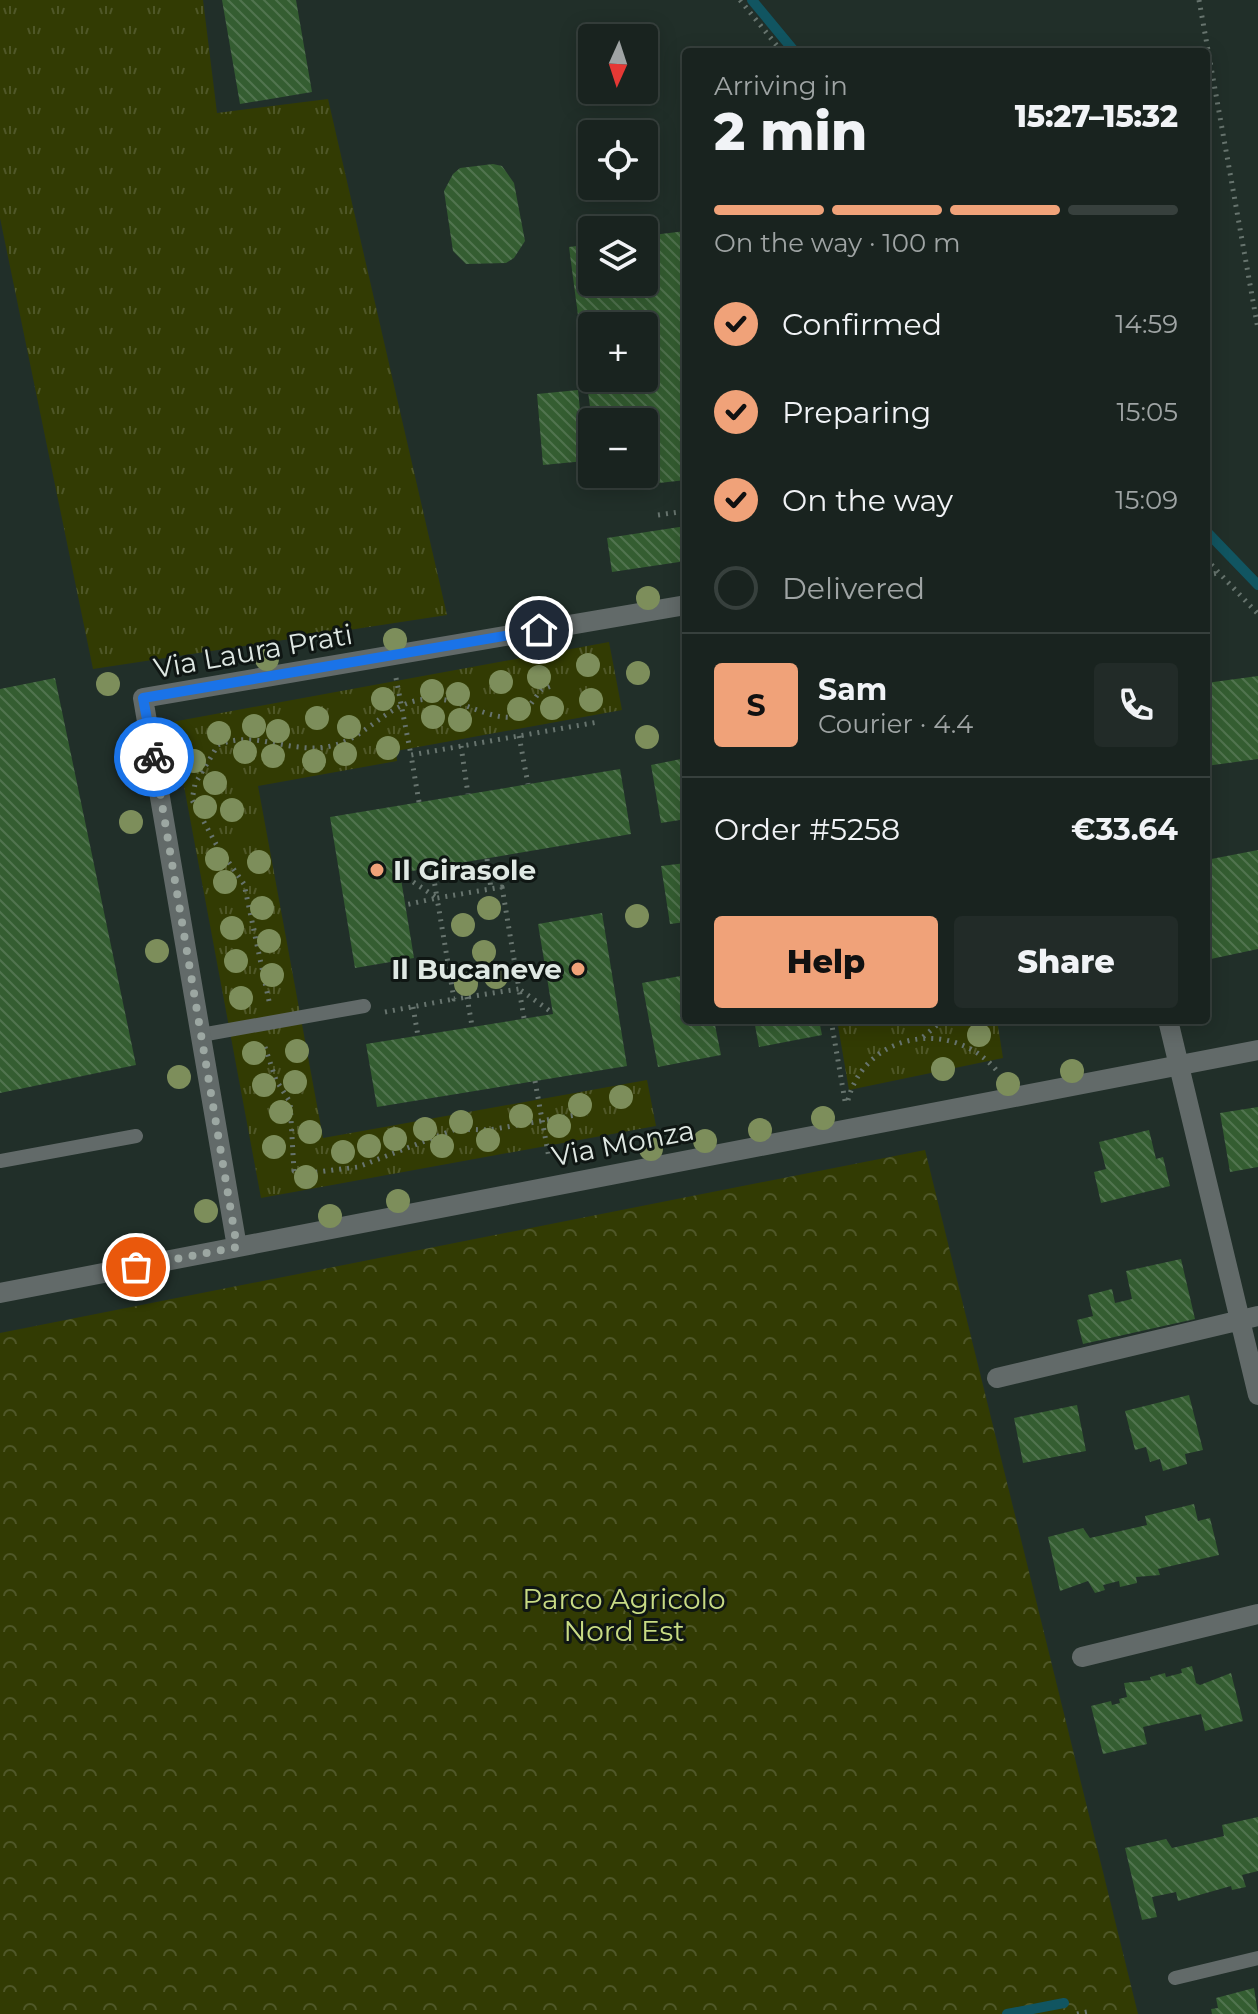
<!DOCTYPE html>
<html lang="en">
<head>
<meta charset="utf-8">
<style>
  body { margin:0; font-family:Montserrat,sans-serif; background:#222b28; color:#f1f3f6; height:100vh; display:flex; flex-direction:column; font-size:30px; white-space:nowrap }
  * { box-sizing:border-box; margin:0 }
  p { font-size:26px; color:#9fa4a4 }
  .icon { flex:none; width:44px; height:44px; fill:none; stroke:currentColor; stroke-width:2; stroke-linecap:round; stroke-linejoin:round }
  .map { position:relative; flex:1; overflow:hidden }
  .sheet { position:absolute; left:682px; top:48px; width:528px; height:976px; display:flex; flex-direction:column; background:#19231f; border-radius:8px; box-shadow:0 4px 20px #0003,0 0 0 2px #37403d }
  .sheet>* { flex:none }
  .needle { width:52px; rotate:183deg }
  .fabs { position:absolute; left:578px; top:24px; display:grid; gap:16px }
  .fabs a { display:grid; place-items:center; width:80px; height:80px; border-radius:8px; background:#19231f; box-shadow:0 4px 20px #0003,0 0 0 2px #37403d; font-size:40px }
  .pin { position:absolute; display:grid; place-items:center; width:68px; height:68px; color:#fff; margin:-34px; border:4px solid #fff; border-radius:50%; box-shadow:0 2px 8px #0007 }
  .courier { position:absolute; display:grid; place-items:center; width:80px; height:80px; margin:-40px; border:6px solid #1a73e8; border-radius:50%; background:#fff; color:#222; box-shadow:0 2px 10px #0007 }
  .summary em { font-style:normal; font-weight:800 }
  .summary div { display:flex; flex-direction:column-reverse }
  .summary { display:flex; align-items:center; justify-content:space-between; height:136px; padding:0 32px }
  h1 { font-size:52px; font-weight:800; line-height:60px }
  .bar { display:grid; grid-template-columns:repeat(4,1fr); gap:12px 8px; align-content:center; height:96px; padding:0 32px }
  .bar i { height:10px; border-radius:6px; background:#37403d }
  .bar .active { background:#f0a279 }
  .bar p { grid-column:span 4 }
  .line { display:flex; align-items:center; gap:20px; padding:0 32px; border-top:2px solid #37403d }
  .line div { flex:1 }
  .round { display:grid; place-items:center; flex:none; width:84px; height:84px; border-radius:8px; background:#222b28 }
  ol { padding:0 32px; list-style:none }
  li { display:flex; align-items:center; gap:24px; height:88px }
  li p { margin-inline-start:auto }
  li .icon { padding:8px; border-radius:50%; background:#f0a279; color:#111; stroke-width:4 }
  li:last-child { color:#9fa4a4 }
  li i { width:44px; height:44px; border:4px solid #37403d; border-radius:50% }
  .button { display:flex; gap:16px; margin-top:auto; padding:16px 32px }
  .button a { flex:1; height:92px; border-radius:8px; background:#f0a279; color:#111; font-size:32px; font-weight:800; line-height:92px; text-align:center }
  .button a+a { background:#222b28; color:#f1f3f6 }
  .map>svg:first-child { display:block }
</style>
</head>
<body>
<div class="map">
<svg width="1258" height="2014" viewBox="0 0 1258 2014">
  <defs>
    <pattern id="grass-tufts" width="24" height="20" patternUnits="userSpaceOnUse" patternTransform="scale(2)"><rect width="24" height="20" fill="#323b03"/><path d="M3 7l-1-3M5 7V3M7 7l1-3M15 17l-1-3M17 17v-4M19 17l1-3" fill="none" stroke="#4f5728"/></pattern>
    <pattern id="park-crowns" width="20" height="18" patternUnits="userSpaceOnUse" patternTransform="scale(2)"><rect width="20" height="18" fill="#323b03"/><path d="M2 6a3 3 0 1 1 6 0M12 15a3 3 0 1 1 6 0" fill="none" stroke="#4f5728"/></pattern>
    <pattern id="building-back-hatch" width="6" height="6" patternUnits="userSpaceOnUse" patternTransform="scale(2)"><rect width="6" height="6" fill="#345d31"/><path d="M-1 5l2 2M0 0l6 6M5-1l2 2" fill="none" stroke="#51744f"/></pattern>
  </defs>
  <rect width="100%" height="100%" fill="#212f29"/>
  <!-- grass -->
  <path fill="url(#grass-tufts)" d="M0,0H203L217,113L328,99L447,615L93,669L0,218Z
    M609,642L622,710L396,751L397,761L258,786L323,1138L647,1080L656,1126L261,1198L172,722Z
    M837,1020H997L1003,1058L849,1090Z"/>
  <!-- park -->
  <path fill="url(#park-crowns)" d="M925,1150L1138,2014H0V1333Z"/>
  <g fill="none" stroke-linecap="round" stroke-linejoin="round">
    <!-- stream -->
    <path stroke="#115561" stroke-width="10" d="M752,0L795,52
      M1206,531L1258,585
      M1007,2014L1064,2003"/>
  </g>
  <!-- building -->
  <path fill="url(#building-back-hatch)" fill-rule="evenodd" d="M222,0H296L312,92L240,104Z
    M493,164L502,166L514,183L525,241L514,258L506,263L466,264L453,251L444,191L453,174L460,168Z
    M686,231V480L650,484L644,422H592L569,247L592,244V282H644V236ZM592,326H644V378H592Z
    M578,390L585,461L543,465L537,394Z
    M686,526V561L612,572L607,538Z
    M1258,676V759L1206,766V683Z
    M55,678L136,1065L0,1093V689Z
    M686,758V819L661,823L651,765Z
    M620,769L631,834L400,873L414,958L355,968L330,817Z
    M1258,850V949L1206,960V860Z
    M686,863V922L670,924L661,866Z
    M602,913L627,1066L377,1107L366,1044L553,1014L538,924Z
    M686,975V1020H714L721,1055L658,1067L642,983Z
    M754,1020H819L822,1035L759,1047Z
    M1258,1107V1167L1230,1172L1220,1113Z
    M1149,1130L1156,1159L1163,1157L1170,1186L1101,1203L1094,1172L1106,1169L1099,1142Z
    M1181,1259L1195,1319L1083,1344L1077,1320L1093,1316L1088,1295L1112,1289L1115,1303L1132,1299L1126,1271Z
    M1189,1395L1203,1450L1185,1454L1187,1464L1163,1471L1160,1459L1150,1462L1146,1447L1135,1450L1125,1411Z
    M1077,1405L1086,1451L1023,1463L1014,1418Z
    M1194,1504L1198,1521L1210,1518L1219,1555L1158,1569L1160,1575L1136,1577L1137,1583L1120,1587L1119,1581L1103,1585L1105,1590L1095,1593L1088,1581L1060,1591L1048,1537L1083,1528L1090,1538L1147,1525L1145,1516Z
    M1192,1666L1196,1683L1200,1685L1231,1673L1243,1721L1205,1731L1201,1714L1143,1727L1147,1744L1103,1754L1091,1706L1111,1701L1112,1705L1120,1703L1119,1699L1127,1697L1124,1683L1151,1680L1150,1677L1165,1673L1166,1677L1182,1673L1181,1669Z
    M1258,1817V1871L1242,1875L1246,1887L1232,1890L1231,1886L1178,1901L1176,1892L1152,1897L1157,1917L1142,1920L1125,1848L1166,1839L1172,1848L1224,1836L1222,1825Z
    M1254,1988L1258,2014H1212L1211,2009L1218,2008L1216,1998Z"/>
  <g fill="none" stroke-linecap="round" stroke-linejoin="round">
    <!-- path -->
    <path stroke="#67746e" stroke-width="5" stroke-dasharray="2 6" stroke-linecap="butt" d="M740,0L782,52
      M1199,0L1258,329
      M658,515L686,511
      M1206,559L1258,614
      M1206,575L1218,573
      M396,678L411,755
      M519,736L528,784
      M461,746L468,794
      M419,802L411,755L598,722
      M487,859L491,889
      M432,868L437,898
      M400,873L437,898L405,905
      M502,887L519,989L454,999L437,898Z
      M517,978L545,974
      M467,997L472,1026
      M269,1001L244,884L216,844L192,800L195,784L218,745C256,729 290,755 331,746C369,738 390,697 434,699C466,699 489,723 522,716L541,690L551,686
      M413,1007L418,1036
      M385,1012L454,999
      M524,1018L519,989L550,1011
      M831,1020L845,1101
      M923,1037L943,1020
      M265,1047L276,1080L290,1102L294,1171L302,1174L358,1167L456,1129L489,1130L587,1113
      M535,1081L549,1158
      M848,1100C866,1031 954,1018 997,1071
      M1077,2014L1092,2011"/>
    <!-- service -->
    <path stroke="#626a69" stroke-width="14" d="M201,1035L364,1006
      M0,1161L136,1136
      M1175,1978L1258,1958"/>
    <!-- minor -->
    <path stroke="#626a69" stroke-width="20" d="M1168,1020L1258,1395
      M237,1247L143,698L686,605
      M0,1293L1258,1050
      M997,1378L1258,1316
      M1082,1657L1258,1614"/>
  </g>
  <!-- trees -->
  <g fill="#7d8e5b">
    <circle cx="648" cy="598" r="12"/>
    <circle cx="528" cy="615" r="12"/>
    <circle cx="395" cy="640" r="12"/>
    <circle cx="267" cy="659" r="12"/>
    <circle cx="588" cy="665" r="12"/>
    <circle cx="638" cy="673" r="12"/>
    <circle cx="539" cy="677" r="12"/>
    <circle cx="501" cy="682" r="12"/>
    <circle cx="108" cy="684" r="12"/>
    <circle cx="432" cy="691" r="12"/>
    <circle cx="458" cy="694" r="12"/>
    <circle cx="383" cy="699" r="12"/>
    <circle cx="591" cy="700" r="12"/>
    <circle cx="552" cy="708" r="12"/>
    <circle cx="519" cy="709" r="12"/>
    <circle cx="433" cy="717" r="12"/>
    <circle cx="317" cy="718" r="12"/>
    <circle cx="460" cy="720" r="12"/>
    <circle cx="254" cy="726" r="12"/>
    <circle cx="349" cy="727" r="12"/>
    <circle cx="278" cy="731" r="12"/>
    <circle cx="219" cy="733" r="12"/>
    <circle cx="647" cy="737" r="12"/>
    <circle cx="388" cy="748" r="12"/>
    <circle cx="245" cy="752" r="12"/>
    <circle cx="345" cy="754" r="12"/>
    <circle cx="273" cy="756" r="12"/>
    <circle cx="194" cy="761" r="12"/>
    <circle cx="314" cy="761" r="12"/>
    <circle cx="215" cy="783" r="12"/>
    <circle cx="205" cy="807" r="12"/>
    <circle cx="232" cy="810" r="12"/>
    <circle cx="131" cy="822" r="12"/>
    <circle cx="217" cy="859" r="12"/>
    <circle cx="259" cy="862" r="12"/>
    <circle cx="225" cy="882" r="12"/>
    <circle cx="262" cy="908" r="12"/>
    <circle cx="489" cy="908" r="12"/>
    <circle cx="637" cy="916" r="12"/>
    <circle cx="463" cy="925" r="12"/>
    <circle cx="232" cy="928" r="12"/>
    <circle cx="269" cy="941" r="12"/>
    <circle cx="157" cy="951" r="12"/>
    <circle cx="484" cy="952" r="12"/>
    <circle cx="236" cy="961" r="12"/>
    <circle cx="272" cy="975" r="12"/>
    <circle cx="496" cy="977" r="12"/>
    <circle cx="466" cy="984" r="12"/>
    <circle cx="241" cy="998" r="12"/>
    <circle cx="979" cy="1035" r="12"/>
    <circle cx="297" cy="1051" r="12"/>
    <circle cx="254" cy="1053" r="12"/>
    <circle cx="943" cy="1069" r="12"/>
    <circle cx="1072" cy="1071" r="12"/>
    <circle cx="179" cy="1077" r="12"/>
    <circle cx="295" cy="1082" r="12"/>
    <circle cx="1008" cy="1084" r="12"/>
    <circle cx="264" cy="1085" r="12"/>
    <circle cx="621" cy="1097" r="12"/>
    <circle cx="580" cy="1105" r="12"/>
    <circle cx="281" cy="1112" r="12"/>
    <circle cx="521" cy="1116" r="12"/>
    <circle cx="823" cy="1118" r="12"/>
    <circle cx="461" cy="1122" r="12"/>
    <circle cx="559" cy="1126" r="12"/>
    <circle cx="425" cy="1129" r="12"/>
    <circle cx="760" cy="1130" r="12"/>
    <circle cx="310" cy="1132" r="12"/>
    <circle cx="395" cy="1139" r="12"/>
    <circle cx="488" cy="1140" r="12"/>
    <circle cx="705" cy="1141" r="12"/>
    <circle cx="369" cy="1146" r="12"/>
    <circle cx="442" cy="1146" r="12"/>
    <circle cx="274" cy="1147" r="12"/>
    <circle cx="651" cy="1149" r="12"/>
    <circle cx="343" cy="1152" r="12"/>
    <circle cx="306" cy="1177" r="12"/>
    <circle cx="398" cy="1201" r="12"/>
    <circle cx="206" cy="1211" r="12"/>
    <circle cx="330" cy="1216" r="12"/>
  </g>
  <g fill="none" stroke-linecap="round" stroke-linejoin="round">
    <!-- done -->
    <path stroke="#9ca7a2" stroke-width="8" stroke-dasharray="0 14.4" d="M136,1267L237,1247L154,757"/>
    <!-- route -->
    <path stroke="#1a73e8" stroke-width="10" d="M154,757L143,698L539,630"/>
  </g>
  <!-- markers -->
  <g fill="#f0a279" stroke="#0f1613" stroke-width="3">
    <circle cx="377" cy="870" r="8"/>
    <circle cx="578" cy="969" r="8"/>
  </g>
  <g text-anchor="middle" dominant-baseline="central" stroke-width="6" stroke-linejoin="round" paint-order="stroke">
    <!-- street labels -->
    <g font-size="28" fill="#dfe8e3" stroke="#0f1613">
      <text transform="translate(253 651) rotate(-10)">Via Laura Prati</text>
      <text transform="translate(623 1143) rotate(-11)">Via Monza</text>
    </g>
    <!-- poi labels -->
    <g font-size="28" font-weight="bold" fill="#dfe8e3" stroke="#0f1613" text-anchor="start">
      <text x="393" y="870">Il Girasole</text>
      <text x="562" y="969" text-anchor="end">Il Bucaneve</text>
    </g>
    <!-- park labels -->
    <g font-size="28" fill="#c8db84" stroke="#0f1613">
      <text x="624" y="1599">Parco Agricolo<tspan x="624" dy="32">Nord Est</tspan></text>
    </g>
  </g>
</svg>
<div class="fabs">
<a><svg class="needle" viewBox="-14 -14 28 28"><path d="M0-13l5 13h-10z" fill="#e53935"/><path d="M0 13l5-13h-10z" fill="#9fa4a4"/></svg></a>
<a><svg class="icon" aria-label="locate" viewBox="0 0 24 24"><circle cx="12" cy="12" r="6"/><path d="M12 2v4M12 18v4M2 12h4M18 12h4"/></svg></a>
<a><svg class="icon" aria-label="layers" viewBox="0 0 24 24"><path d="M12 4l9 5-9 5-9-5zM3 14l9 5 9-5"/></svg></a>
<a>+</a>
<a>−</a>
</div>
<div class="pin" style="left:136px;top:1267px;background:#ea580c"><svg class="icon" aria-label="bag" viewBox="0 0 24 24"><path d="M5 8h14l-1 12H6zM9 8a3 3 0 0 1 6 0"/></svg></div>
<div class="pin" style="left:539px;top:630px;background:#1f2937"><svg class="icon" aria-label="home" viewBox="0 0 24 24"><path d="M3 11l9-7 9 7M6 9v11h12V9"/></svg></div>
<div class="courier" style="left:154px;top:757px"><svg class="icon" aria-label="bike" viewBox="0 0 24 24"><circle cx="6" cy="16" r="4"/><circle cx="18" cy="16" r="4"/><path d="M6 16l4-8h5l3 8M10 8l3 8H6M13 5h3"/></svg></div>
<section class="sheet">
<div class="summary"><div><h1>2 min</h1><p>Arriving in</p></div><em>15:27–15:32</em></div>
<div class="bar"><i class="active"></i><i class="active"></i><i class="active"></i><i></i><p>On the way · 100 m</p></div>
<ol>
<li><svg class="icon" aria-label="check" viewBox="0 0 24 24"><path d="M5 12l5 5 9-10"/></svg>Confirmed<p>14:59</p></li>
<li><svg class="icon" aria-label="check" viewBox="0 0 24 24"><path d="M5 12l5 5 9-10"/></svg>Preparing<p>15:05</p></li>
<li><svg class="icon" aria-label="check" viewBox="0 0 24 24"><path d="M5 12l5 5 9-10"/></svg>On the way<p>15:09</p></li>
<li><i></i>Delivered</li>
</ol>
<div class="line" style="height:144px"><b class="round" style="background:#f0a279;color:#111">S</b><div><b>Sam</b><p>Courier · 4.4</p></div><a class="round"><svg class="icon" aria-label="phone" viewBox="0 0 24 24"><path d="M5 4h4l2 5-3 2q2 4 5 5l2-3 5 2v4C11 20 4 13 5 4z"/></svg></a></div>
<div class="line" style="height:104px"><div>Order #5258</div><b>€33.64</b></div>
<div class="button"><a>Help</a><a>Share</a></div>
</section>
</div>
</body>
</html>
